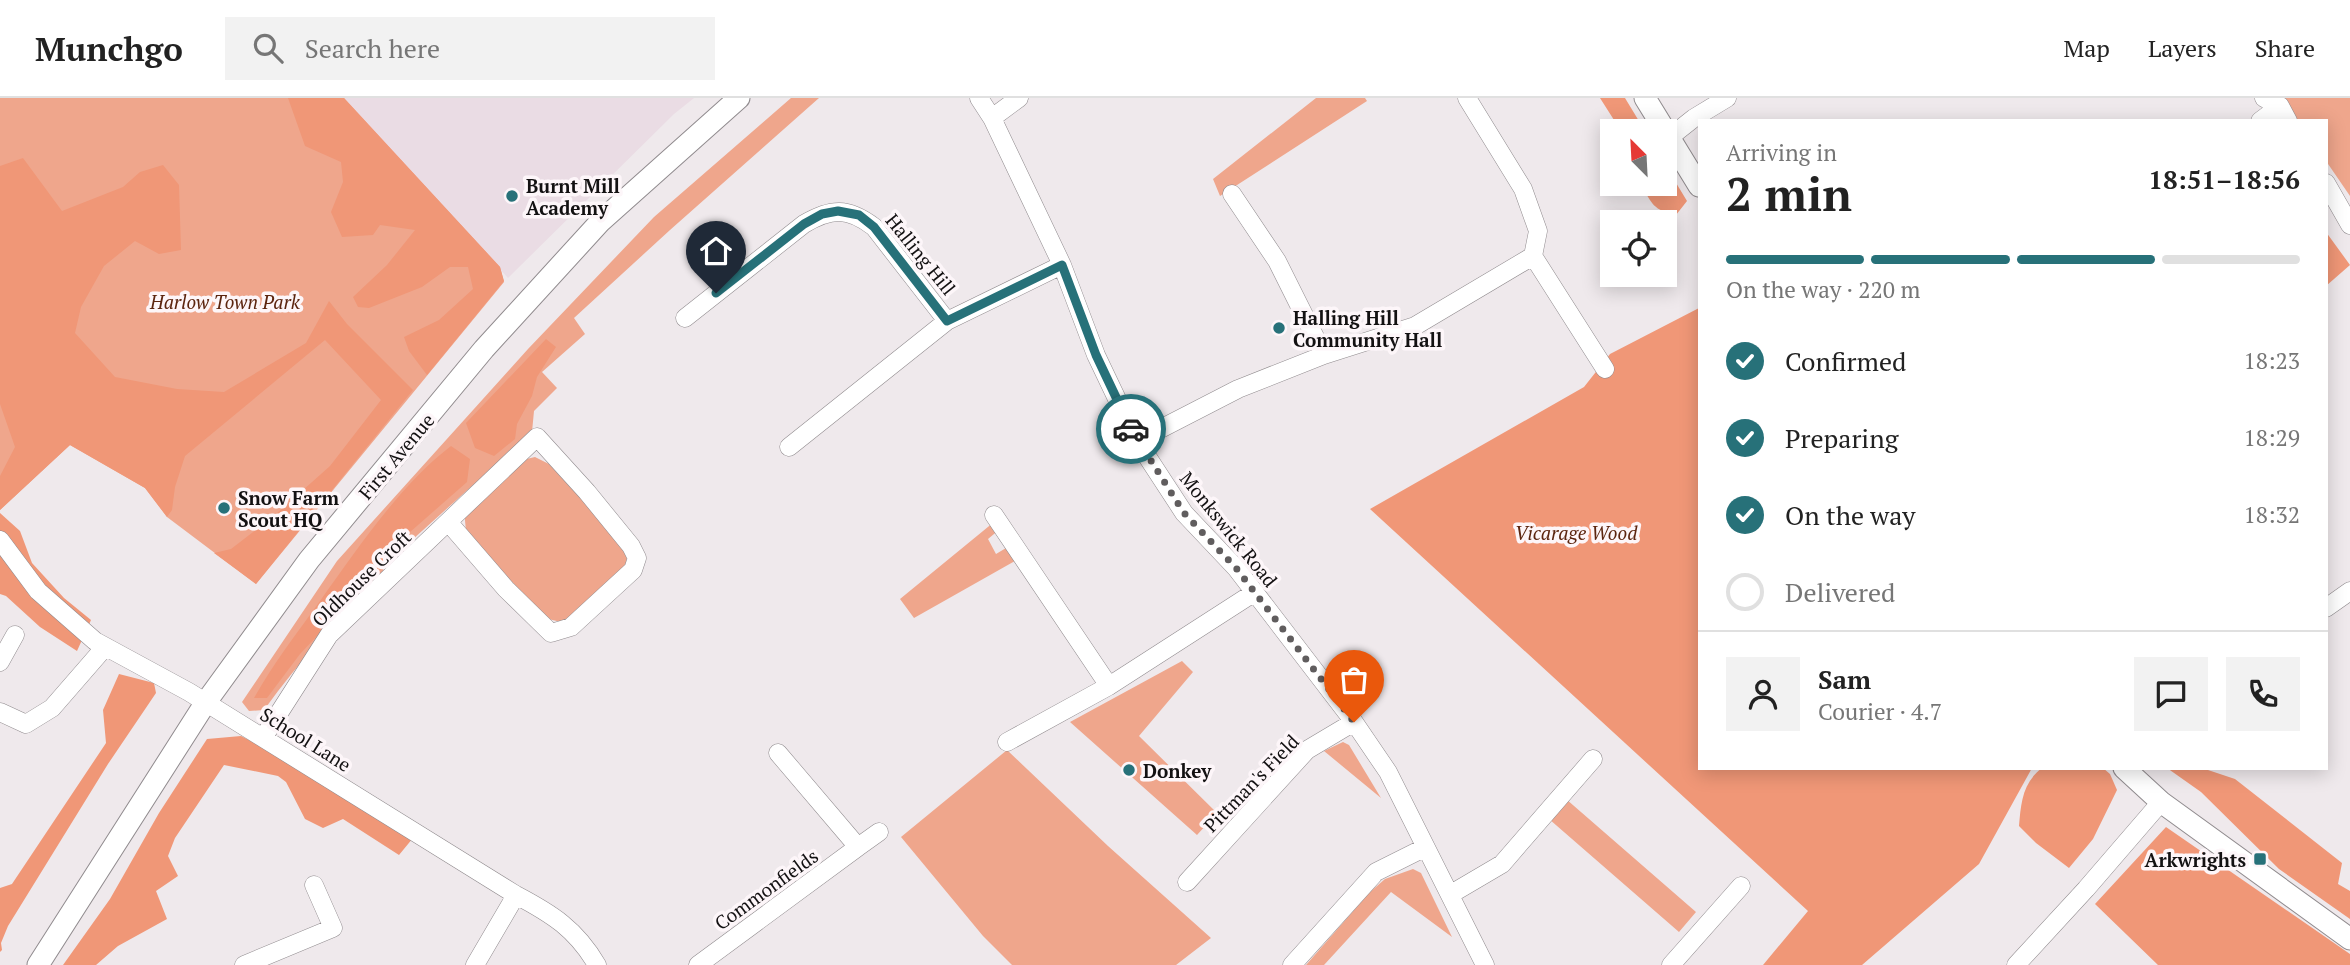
<!DOCTYPE html>
<html lang="en">
<head>
<meta charset="utf-8">
<style>
  body { margin:0; font-family:"PT Serif",serif; background:#f2f2f2; color:#222; height:100vh; display:flex; flex-direction:column; font-size:26px; white-space:nowrap }
  * { box-sizing:border-box; margin:0 }
  p { font-size:23px; color:#767676 }
  .icon { flex:none; width:38px; height:38px; fill:none; stroke:currentColor; stroke-width:2; stroke-linecap:round; stroke-linejoin:round }
  .map { position:relative; flex:1; overflow:hidden }
  .side { position:absolute; left:1698px; top:21px; width:630px; height:651px; display:flex; flex-direction:column; background:#fff; border-radius:0px; box-shadow:0 4px 18px #0003 }
  .side>* { flex:none }
  .needle { width:46px; rotate:336deg }
  .buttons { position:absolute; left:1600px; top:21px; display:grid; gap:14px }
  .buttons a { display:grid; place-items:center; width:77px; height:77px; border-radius:0px; background:#fff; box-shadow:0 4px 18px #0003; font-size:35px }
  .pin { position:absolute; display:grid; place-items:center; width:60px; height:60px; color:#fff; margin:-72px -30px; border-radius:50% 50% 50% 0; rotate:-45deg; box-shadow:0 0 7px #0007 }
  .pin .icon { rotate:45deg }
  .courier { position:absolute; display:grid; place-items:center; width:70px; height:70px; margin:-35px; border:5px solid #277179; border-radius:50%; background:#fff; color:#222; box-shadow:0 2px 9px #0007 }
  .headline em { font-style:normal; font-weight:700 }
  .headline div { display:flex; flex-direction:column-reverse }
  .headline { display:flex; align-items:center; justify-content:space-between; height:119px; padding:0 28px }
  h1 { font-size:46px; font-weight:700; line-height:52px }
  .bar { display:grid; grid-template-columns:repeat(4,1fr); gap:10px 7px; align-content:center; height:84px; padding:0 28px }
  .bar i { height:9px; border-radius:5px; background:#e0e0e0 }
  .bar .current { background:#277179 }
  .bar p { grid-column:span 4 }
  .line { display:flex; align-items:center; gap:18px; padding:0 28px; border-top:2px solid #e0e0e0 }
  .line div { flex:1 }
  .round { display:grid; place-items:center; flex:none; width:74px; height:74px; border-radius:0px; background:#f2f2f2 }
  ol { padding:0 28px; list-style:none }
  li { display:flex; align-items:center; gap:21px; height:77px }
  li p { margin-inline-start:auto }
  li .icon { padding:7px; border-radius:50%; background:#277179; color:#fff; stroke-width:4 }
  li:last-child { color:#767676 }
  li i { width:38px; height:38px; border:4px solid #e0e0e0; border-radius:50% }
  header { display:flex; align-items:center; gap:42px; box-sizing:border-box; height:98px; padding:0 35px; background:#fff; border-bottom:2px solid #e0e0e0 }
  header strong { font-size:33px }
  nav { display:flex; gap:38px; margin-inline-start:auto; font-size:24px }
  .search { width:490px; height:63px; background:#f2f2f2; display:flex; align-items:center; gap:18px; box-sizing:border-box; padding:0 24px; border-radius:0px; color:#767676; font-size:26px }
  .map>svg:first-child { display:block }
</style>
</head>
<body>
<header>
<strong>Munchgo</strong>
<div class="search"><svg class="icon" aria-label="search" viewBox="0 0 24 24"><circle cx="10" cy="10" r="6"/><path d="M15 15l6 6"/></svg>Search here</div>
<nav><a>Map</a><a>Layers</a><a>Share</a></nav>
</header>
<div class="map">
<svg width="2350" height="867" viewBox="0 0 2350 867">
  <rect width="100%" height="100%" fill="#efe9ec"/>
  <!-- built -->
  <path fill="#eadce4" d="M344,0H694L674,16L508,180Z"/>
  <!-- green -->
  <path fill="#efa68c" d="M0,0H344L500,169L504,184L256,486L167,419L145,390L70,347L0,412Z
    M791,0H819L670,132L574,220L585,236L542,274L557,290L534,313L532,334L382,469L385,475C341,518 300,562 264,612L249,613L242,604L337,463L528,251L654,119Z
    M1316,0H1365L1367,3L1220,98L1213,81Z
    M2277,0H2350V98L2326,63V23H2296Z
    M535,359L549,366L620,443L627,460L624,475L572,522L561,524L544,520L475,445L466,433L464,412L518,363Z
    M994,424L1000,431L988,441L996,456L1011,447L1020,460L914,520L900,501Z
    M1182,563L1193,574L1139,638L1217,715L1197,737L1070,624Z
    M1343,644L1349,647L1381,700L1324,653Z
    M1007,652L1108,748L1211,840L1176,867H1012L983,838L901,739Z
    M1566,701L1696,814L1679,834L1549,721Z
    M1413,771L1421,775L1452,839L1391,794L1324,867H1306L1369,795L1385,781Z"/>
  <!-- forest -->
  <path fill="#f09777" d="M288,0H344L500,169L504,183L427,277L409,253L404,239L439,222L473,191L468,169H450L422,189L369,210L358,209L353,199L387,167L415,132L380,127L373,137L342,139L331,114L343,84L341,64L305,48Z
    M1600,0H1625L1645,33H1621Z
    M23,60L62,113L123,89L140,74L163,67L179,87L181,152L159,156L135,143L104,168L81,209L75,235L115,279L177,291L224,294L306,245L329,203L347,226L413,292L256,486L214,455L231,451L275,417L330,368L381,302L325,242L185,358L175,389L172,412L167,419L145,390L70,347L0,412V378L15,349L0,306V68Z
    M1664,65L1687,103L1676,117C1654,113 1651,105 1641,86H1664Z
    M2326,134L2350,167L2326,188Z
    M1699,210V670H2032L1979,766L1862,867H1763L1808,813L1370,411L1584,289L1610,256Z
    M546,241L556,249L537,279L532,298L517,326L515,341L494,358L475,350L466,325Z
    M451,348L470,361L467,384L393,449L369,483L300,556L267,600H254C273,566 297,535 320,503C357,451 401,386 451,348Z
    M0,415L20,433L32,465L64,500L91,522L77,553L40,529L6,498L0,496Z
    M119,576L154,585L156,595L108,666L8,828L1,845L2,852L0,854V790L12,786L106,645L103,612Z
    M241,638L287,661L413,740L399,757L343,721L323,730L305,721L286,684L278,678L224,667L175,740L168,758L178,778L156,793L167,821L118,848L96,867H63L110,801L159,715L207,641Z
    M2042,670H2103L2110,676L2117,692L2093,741L2069,770L2036,745L2019,728C2021,706 2022,685 2042,670Z
    M2167,670H2202L2235,681L2342,765L2338,786L2350,793V821L2279,771L2201,694Z
    M2166,729L2350,856V867H2158L2095,806Z"/>
  <g fill="none" stroke-linecap="round" stroke-linejoin="round">
    <defs>
      <path id="minor" d="M979,0L992,20L1062,167L1096,257L1137,343L1184,415L1236,470L1354,624L1388,674L1485,867
        M2264,0L2280,8L2288,23
        M992,20L1019,0
        M2260,23L2280,8
        M1670,39L1694,20L1727,0
        M2326,85L2350,127
        M1232,96L1277,163L1324,257
        M1533,158L1605,271
        M685,220L804,126C831,110 848,109 874,129L947,223
        M1137,343L1238,291L1324,257L1415,228L1533,158L1538,133L1523,91L1467,0
        M789,349L947,223L1062,167
        M994,417L1109,588
        M0,442L38,493L95,543L189,594L516,797C552,816 576,831 597,867
        M2326,510L2350,493
        M0,564L15,537
        M0,614L26,626L52,610L105,549
        M263,640L329,537L537,339L587,394L631,448L637,460L633,472L571,529L551,535L506,491L449,425
        M1007,644L1109,588L1255,494
        M858,749L879,734
        M1187,784L1307,652L1354,624
        M1451,796L1502,766L1593,661
        M244,867L333,830L314,787
        M475,867L516,797
        M698,867L858,749L778,655
        M1292,867L1376,774L1424,750
        M1671,867L1741,788
        M2016,867L2086,791L2161,704"/>
      <path id="tertiary" d="M1645,0L1699,88
        M2124,670L2161,704L2350,841
        M38,867L206,604L309,462L484,251L600,124L739,0"/>
    </defs>
    <!-- minor casing -->
    <use href="#minor" stroke="#908b8e" stroke-width="19"/>
    <!-- tertiary casing -->
    <use href="#tertiary" stroke="#908b8e" stroke-width="23"/>
    <!-- minor -->
    <use href="#minor" stroke="#fff" stroke-width="18"/>
    <!-- tertiary -->
    <use href="#tertiary" stroke="#fff" stroke-width="21"/>
  </g>
  <g fill="none" stroke-linecap="round" stroke-linejoin="round">
    <!-- done -->
    <path stroke="#605d5e" stroke-width="7" stroke-dasharray="0 12.6" d="M1131,331L1184,415L1236,470L1354,624"/>
    <!-- route -->
    <path stroke="#277179" stroke-width="9" d="M716,195L804,126L822,116L838,113L859,117L874,129L947,223L1062,167L1096,257L1131,331"/>
  </g>
  <!-- markers -->
  <g fill="#277179" stroke="#fdf6f9" stroke-width="2.5">
    <circle cx="512" cy="98" r="7"/>
    <circle cx="1279" cy="230" r="7"/>
    <circle cx="224" cy="410" r="7"/>
    <circle cx="1129" cy="672" r="7"/>
    <rect x="2253" y="754" width="14" height="14" rx="3.5"/>
  </g>
  <g text-anchor="middle" dominant-baseline="central" stroke-width="7" stroke-linejoin="round" paint-order="stroke">
    <!-- poi labels -->
    <g font-size="19" font-weight="bold" fill="#131112" stroke="#fdf6f9" text-anchor="start">
      <text x="526" y="87">Burnt Mill<tspan x="526" dy="22">Academy</tspan></text>
      <text x="1293" y="219">Halling Hill<tspan x="1293" dy="22">Community Hall</tspan></text>
      <text x="238" y="399">Snow Farm<tspan x="238" dy="22">Scout HQ</tspan></text>
      <text x="1143" y="672">Donkey</text>
      <text x="2246" y="761" text-anchor="end">Arkwrights</text>
    </g>
    <!-- street labels -->
    <g font-size="19" fill="#131112" stroke="#fdf6f9">
      <text transform="translate(921 156) rotate(51)">Halling Hill</text>
      <text transform="translate(396 358) rotate(-50)">First Avenue</text>
      <text transform="translate(1229 431) rotate(51)">Monkswick Road</text>
      <text transform="translate(361 480) rotate(-44)">Oldhouse Croft</text>
      <text transform="translate(306 641) rotate(32)">School Lane</text>
      <text transform="translate(1251 685) rotate(-46)">Pittman's Field</text>
      <text transform="translate(766 791) rotate(-36)">Commonfields</text>
    </g>
    <!-- park labels -->
    <g font-size="19" font-style="italic" fill="#5c250f" stroke="#fdf6f9">
      <text x="225" y="203">Harlow Town Park</text>
      <text x="1576" y="434">Vicarage Wood</text>
    </g>
  </g>
</svg>
<div class="buttons">
<a><svg class="needle" viewBox="-14 -14 28 28"><path d="M0-13l5 13h-10z" fill="#e53935"/><path d="M0 13l5-13h-10z" fill="#767676"/></svg></a>
<a><svg class="icon" aria-label="locate" viewBox="0 0 24 24"><circle cx="12" cy="12" r="6"/><path d="M12 2v4M12 18v4M2 12h4M18 12h4"/></svg></a>
</div>
<div class="pin" style="left:1354px;top:624px;background:#ea580c"><svg class="icon" aria-label="bag" viewBox="0 0 24 24"><path d="M5 8h14l-1 12H6zM9 8a3 3 0 0 1 6 0"/></svg></div>
<div class="pin" style="left:716px;top:195px;background:#1f2937"><svg class="icon" aria-label="home" viewBox="0 0 24 24"><path d="M3 11l9-7 9 7M6 9v11h12V9"/></svg></div>
<div class="courier" style="left:1131px;top:331px"><svg class="icon" aria-label="car" viewBox="0 0 24 24"><path d="M5 17H2v-5l4-1 3-4h7l3 4 3 1v5h-3M9 17h6M6 11h13"/><circle cx="7" cy="17" r="2"/><circle cx="17" cy="17" r="2"/></svg></div>
<section class="side">
<div class="headline"><div><h1>2 min</h1><p>Arriving in</p></div><em>18:51–18:56</em></div>
<div class="bar"><i class="current"></i><i class="current"></i><i class="current"></i><i></i><p>On the way · 220 m</p></div>
<ol>
<li><svg class="icon" aria-label="check" viewBox="0 0 24 24"><path d="M5 12l5 5 9-10"/></svg>Confirmed<p>18:23</p></li>
<li><svg class="icon" aria-label="check" viewBox="0 0 24 24"><path d="M5 12l5 5 9-10"/></svg>Preparing<p>18:29</p></li>
<li><svg class="icon" aria-label="check" viewBox="0 0 24 24"><path d="M5 12l5 5 9-10"/></svg>On the way<p>18:32</p></li>
<li><i></i>Delivered</li>
</ol>
<div class="line" style="height:126px"><a class="round"><svg class="icon" aria-label="person" viewBox="0 0 24 24"><circle cx="12" cy="8" r="4"/><path d="M4 21q1-7 8-7t8 7"/></svg></a><div><b>Sam</b><p>Courier · 4.7</p></div><a class="round"><svg class="icon" aria-label="chat" viewBox="0 0 24 24"><path d="M4 5h16v11H9l-5 4z"/></svg></a><a class="round"><svg class="icon" aria-label="phone" viewBox="0 0 24 24"><path d="M5 4h4l2 5-3 2q2 4 5 5l2-3 5 2v4C11 20 4 13 5 4z"/></svg></a></div>
</section>
</div>
</body>
</html>
